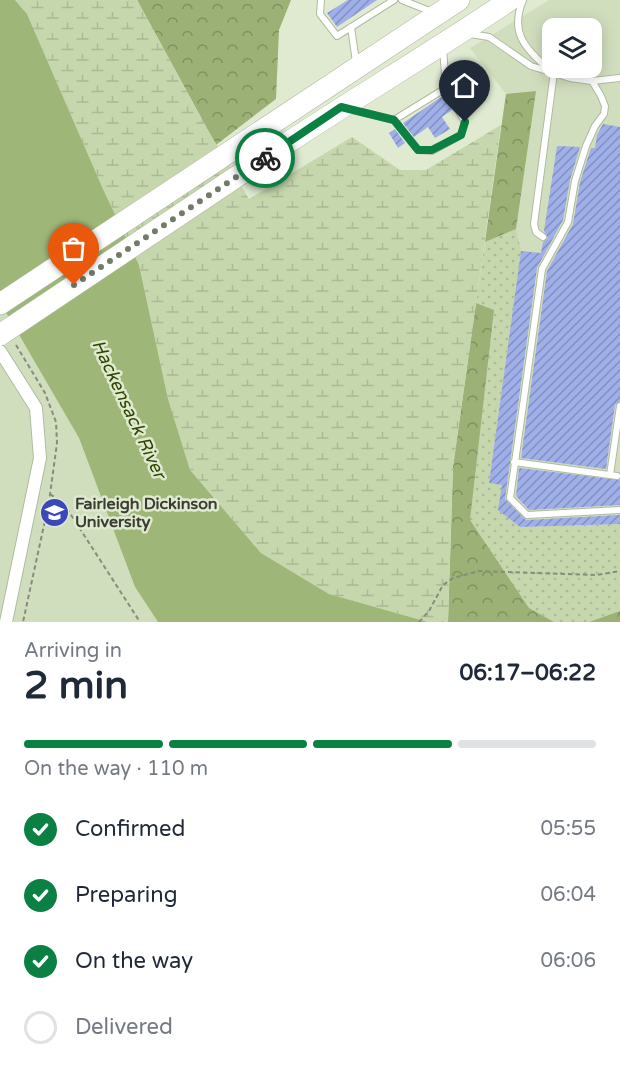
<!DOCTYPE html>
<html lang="en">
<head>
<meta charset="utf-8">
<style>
  body { margin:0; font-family:"Varela Round",sans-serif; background:#f6f6f7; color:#1f2937; height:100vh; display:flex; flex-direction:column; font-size:22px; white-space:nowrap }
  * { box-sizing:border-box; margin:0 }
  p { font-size:20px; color:#747a83 }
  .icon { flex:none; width:33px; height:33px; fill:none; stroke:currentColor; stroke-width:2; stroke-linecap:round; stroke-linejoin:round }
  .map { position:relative; height:622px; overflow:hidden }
  .side { display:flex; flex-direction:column; background:#fff; flex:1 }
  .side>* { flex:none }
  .tools { position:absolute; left:542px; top:18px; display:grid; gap:12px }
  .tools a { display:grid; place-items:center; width:60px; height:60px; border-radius:12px; background:#fff; box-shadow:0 3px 15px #0003; font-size:30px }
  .pin { position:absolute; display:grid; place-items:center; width:51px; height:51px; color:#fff; margin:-62px -26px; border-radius:50% 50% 50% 0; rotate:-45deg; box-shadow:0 0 6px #0007 }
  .pin .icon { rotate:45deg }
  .courier { position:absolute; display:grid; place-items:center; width:60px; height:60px; margin:-30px; border:4px solid #0b8043; border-radius:50%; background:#fff; color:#222; box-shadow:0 2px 8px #0007 }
  .overview em { font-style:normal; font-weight:700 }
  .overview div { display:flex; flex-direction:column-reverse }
  .overview { display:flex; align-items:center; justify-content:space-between; height:102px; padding:0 24px }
  h1 { font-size:39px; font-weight:700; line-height:45px }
  .bar { display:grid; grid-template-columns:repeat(4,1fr); gap:9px 6px; align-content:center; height:72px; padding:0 24px }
  .bar i { height:8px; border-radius:4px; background:#e0e1e3 }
  .bar .active { background:#0b8043 }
  .bar p { grid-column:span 4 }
  ol { padding:0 24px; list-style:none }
  li { display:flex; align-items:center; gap:18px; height:66px }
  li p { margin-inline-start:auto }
  li .icon { padding:6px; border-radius:50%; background:#0b8043; color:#fff; stroke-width:4 }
  li:last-child { color:#747a83 }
  li i { width:33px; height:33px; border:3px solid #e0e1e3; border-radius:50% }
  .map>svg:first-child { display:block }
</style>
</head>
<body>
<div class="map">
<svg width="620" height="622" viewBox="0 0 620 622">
  <defs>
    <pattern id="grass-dots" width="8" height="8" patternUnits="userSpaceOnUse" patternTransform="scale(1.5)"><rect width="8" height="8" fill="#c6d7ad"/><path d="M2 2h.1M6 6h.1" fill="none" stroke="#abb995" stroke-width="1.8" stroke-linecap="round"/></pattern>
    <pattern id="forest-crowns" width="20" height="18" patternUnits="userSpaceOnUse" patternTransform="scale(1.5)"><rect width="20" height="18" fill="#9bb175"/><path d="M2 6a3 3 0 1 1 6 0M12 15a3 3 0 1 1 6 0" fill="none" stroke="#7f9161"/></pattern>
    <pattern id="wetland-marsh" width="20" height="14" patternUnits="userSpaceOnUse" patternTransform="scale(1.5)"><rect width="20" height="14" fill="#c6d7ad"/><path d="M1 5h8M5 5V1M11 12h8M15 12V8" fill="none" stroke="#abb995"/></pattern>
    <pattern id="building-hatch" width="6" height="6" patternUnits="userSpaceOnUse" patternTransform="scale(1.5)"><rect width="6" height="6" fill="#9fafea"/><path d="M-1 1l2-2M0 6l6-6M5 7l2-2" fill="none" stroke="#8390be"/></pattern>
  </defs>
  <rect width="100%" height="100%" fill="#e0ead1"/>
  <!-- built -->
  <path fill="#d1debe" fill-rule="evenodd" d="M549,0H620V622H448L453,467L506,94L470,48ZM552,28H591V68H552Z
    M0,302L79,438L135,587L158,622H0Z"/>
  <!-- grass -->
  <path fill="url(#grass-dots)" d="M516,229L521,251L489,483L502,485L499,510L520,527L620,524V611L589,622H554L529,608L470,520L494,310L476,303L485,242Z"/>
  <!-- forest -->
  <path fill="url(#forest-crowns)" d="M137,0H291L279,30L276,99L216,145Z
    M536,91L516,229L485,242L506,94Z
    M476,303L494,310L470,520L529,608L554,622H448L453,467Z
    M620,611V622H589Z"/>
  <!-- wetland -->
  <path fill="url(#wetland-marsh)" d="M15,0H137L209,132L249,199L352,137L400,170H426L501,125L453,467L448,622H428L329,594L261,553L190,470L168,399L139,265L103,189L27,14Z"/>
  <!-- water -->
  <path fill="#9fb679" d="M0,0H15L27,14L103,189L139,265L168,399L190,470L261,553L329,594L428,622H158L135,587L79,438L0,302Z"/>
  <!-- building -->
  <path fill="url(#building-hatch)" d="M348,0H377L337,27L327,13Z
    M463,83L472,97L461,104L453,89Z
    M444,95L452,110L442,117L450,129L435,138L428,127L414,137L403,123Z
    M603,124L620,127V401L615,405L606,469L521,458L547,271L573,224L580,182L591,148H595L597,135Z
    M395,129L405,143L398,148L389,133Z
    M557,146L580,147L570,180L563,220L537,268L505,499L526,520L620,515V524L520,527L498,510L502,485L489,483L521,251L541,253L543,242L548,238L544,231Z
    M519,468L620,480V505L529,510L516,496Z"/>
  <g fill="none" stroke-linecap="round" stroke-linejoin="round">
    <defs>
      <path id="lane" d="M321,0L320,14L337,36L394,0
        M402,0L432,12
        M523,0C509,34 526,48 549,70
        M351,27L356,62
        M470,34L489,37L531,66L570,78L592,81L620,78
        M592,81L601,96L605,106L604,114L595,126L586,146L575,181L568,222L542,269L510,498L527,515L620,510
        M349,109L394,120L418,150L432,151L461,135L465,122L446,88L443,48
        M394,120L446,88
        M543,237L536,232L534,224L554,72
        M514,462L617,476
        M610,475L620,406"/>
      <path id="street" d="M0,351L36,408L40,458L6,622"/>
      <path id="highway" d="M260,161C342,106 428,55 510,0
        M0,304L459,0"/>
    </defs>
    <!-- lane casing -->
    <use href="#lane" stroke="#b0baa1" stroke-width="8"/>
    <!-- street casing -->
    <use href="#street" stroke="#b0baa1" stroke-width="14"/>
    <!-- highway casing -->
    <use href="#highway" stroke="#b0baa1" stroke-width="22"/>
    <!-- path -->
    <path stroke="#868d7c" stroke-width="2" stroke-dasharray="4.5 3" stroke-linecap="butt" d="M16,345L45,393L56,422L57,443L49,502L23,622
      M50,494L64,504L140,622
      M419,622L429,611L443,585L453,578L479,571L596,575L620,571"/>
    <!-- lane -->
    <use href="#lane" stroke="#fff" stroke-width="6"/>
    <!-- street -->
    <use href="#street" stroke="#fff" stroke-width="12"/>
    <!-- highway -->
    <use href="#highway" stroke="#fff" stroke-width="21"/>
    <defs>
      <path id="highway-bridge" d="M0,335L260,161"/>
    </defs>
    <!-- highway-bridge casing -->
    <use href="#highway-bridge" stroke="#b0baa1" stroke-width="22" stroke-linecap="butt"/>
    <!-- highway-bridge -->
    <use href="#highway-bridge" stroke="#fff" stroke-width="21"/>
  </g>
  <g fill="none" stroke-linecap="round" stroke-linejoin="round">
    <!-- done -->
    <path stroke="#737a6a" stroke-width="6" stroke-dasharray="0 10.8" d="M74,285L265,158"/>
    <!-- route -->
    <path stroke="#0b8043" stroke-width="8" d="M265,158L341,107L394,120L418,150H432L461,135L465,122"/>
  </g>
  <!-- icons -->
  <defs>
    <symbol id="university-disc" viewBox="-11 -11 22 22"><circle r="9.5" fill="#3a48bb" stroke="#e0ead1"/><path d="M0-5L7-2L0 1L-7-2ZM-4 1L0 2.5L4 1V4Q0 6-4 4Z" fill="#fff"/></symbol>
  </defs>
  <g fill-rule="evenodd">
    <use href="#university-disc" x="38" y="496" width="33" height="33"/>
  </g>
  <g text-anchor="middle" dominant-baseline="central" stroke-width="5" stroke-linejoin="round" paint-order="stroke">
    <!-- poi labels -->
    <g font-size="16" font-weight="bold" fill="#393d33" stroke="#e0ead1" text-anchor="start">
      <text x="75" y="504">Fairleigh Dickinson<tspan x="75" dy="18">University</tspan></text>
    </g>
    <!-- water labels -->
    <g font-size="18" font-style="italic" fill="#324500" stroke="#e0ead1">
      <text transform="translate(129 409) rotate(65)">Hackensack River</text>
    </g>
  </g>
</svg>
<div class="tools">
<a><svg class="icon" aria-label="layers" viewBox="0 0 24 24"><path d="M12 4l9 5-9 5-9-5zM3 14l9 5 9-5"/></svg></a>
</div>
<div class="pin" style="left:74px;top:285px;background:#ea580c"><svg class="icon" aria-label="bag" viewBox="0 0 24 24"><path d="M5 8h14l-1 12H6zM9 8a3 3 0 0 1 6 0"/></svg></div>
<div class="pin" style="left:465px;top:122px;background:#1f2937"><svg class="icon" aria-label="home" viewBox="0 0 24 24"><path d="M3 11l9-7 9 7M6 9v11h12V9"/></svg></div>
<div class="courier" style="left:265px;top:158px"><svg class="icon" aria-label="bike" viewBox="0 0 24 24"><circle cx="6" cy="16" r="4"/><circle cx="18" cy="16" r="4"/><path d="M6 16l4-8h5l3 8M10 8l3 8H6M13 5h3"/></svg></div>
</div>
<section class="side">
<div class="overview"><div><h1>2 min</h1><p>Arriving in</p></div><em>06:17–06:22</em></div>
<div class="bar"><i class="active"></i><i class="active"></i><i class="active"></i><i></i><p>On the way · 110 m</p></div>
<ol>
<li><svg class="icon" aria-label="check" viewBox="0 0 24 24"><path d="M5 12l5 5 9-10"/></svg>Confirmed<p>05:55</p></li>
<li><svg class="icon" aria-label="check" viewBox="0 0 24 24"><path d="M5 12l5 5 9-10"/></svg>Preparing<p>06:04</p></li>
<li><svg class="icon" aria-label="check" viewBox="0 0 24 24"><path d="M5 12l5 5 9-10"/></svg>On the way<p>06:06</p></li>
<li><i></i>Delivered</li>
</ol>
</section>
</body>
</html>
